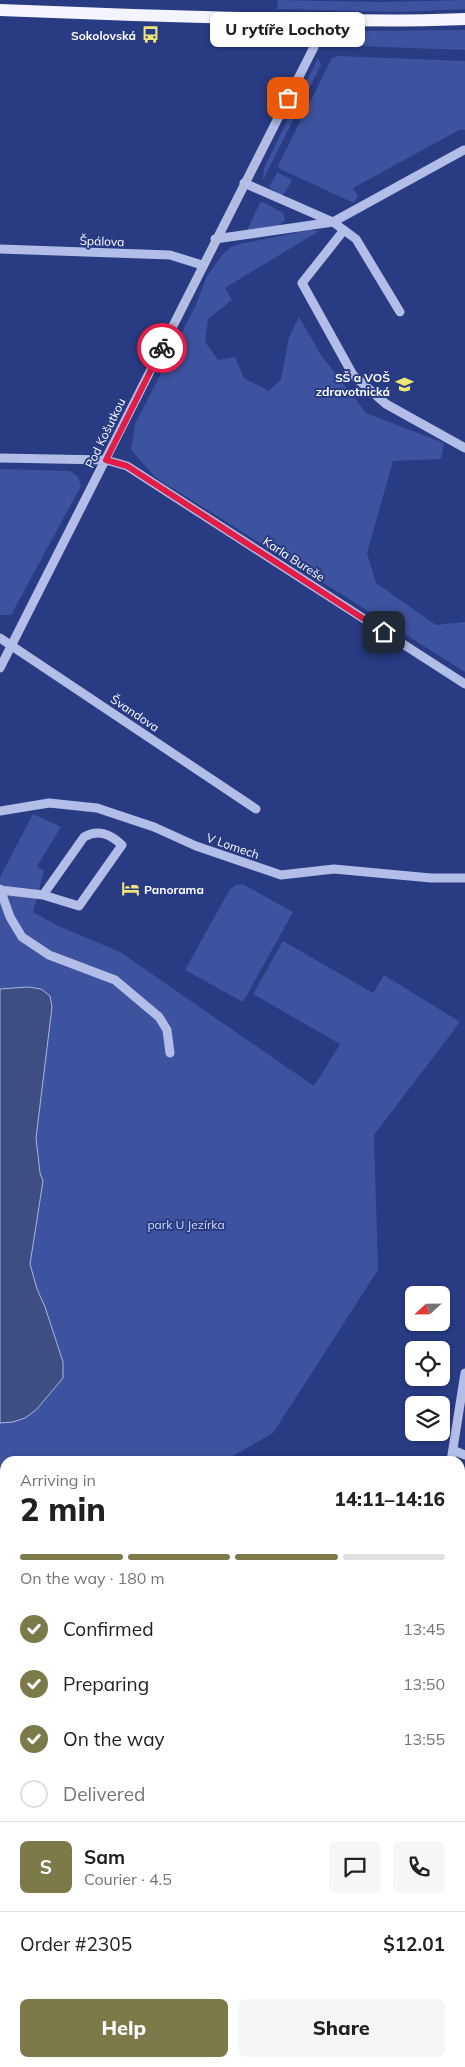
<!DOCTYPE html>
<html lang="en">
<head>
<meta charset="utf-8">
<style>
  body { margin:0; font-family:Mulish,sans-serif; background:#f6f6f6; color:#202124; height:100vh; display:flex; flex-direction:column; font-size:19px; white-space:nowrap }
  * { box-sizing:border-box; margin:0 }
  p { font-size:16px; color:#757577 }
  .icon { flex:none; width:28px; height:28px; fill:none; stroke:currentColor; stroke-width:2; stroke-linecap:round; stroke-linejoin:round }
  .map { position:relative; flex:1; overflow:hidden }
  .side { position:absolute; left:0px; top:1456px; width:465px; height:611px; display:flex; flex-direction:column; background:#fff; border-radius:15px 15px 0 0; box-shadow:0 1px 4px #0004 }
  .side>* { flex:none }
  .needle { width:32px; rotate:248deg }
  .tools { position:absolute; left:405px; top:1286px; display:grid; gap:10px }
  .tools a { display:grid; place-items:center; width:45px; height:45px; border-radius:8px; background:#fff; box-shadow:0 1px 4px #0004; font-size:25px }
  .pin { position:absolute; display:grid; place-items:center; width:42px; height:42px; color:#fff; margin:-21px; border-radius:10px; box-shadow:0 2px 8px #0006 }
  .courier { position:absolute; display:grid; place-items:center; width:50px; height:50px; margin:-25px; border:4px solid #e11d48; border-radius:50%; background:#fff; color:#222; box-shadow:0 1px 6px #0007 }
  .bubble { position:absolute; height:35px; border-radius:8px; background:#fff; box-shadow:0 1px 4px #0004; font-size:16px; font-weight:800; line-height:35px; text-align:center }
  .head em { font-style:normal; font-weight:800 }
  .head div { display:flex; flex-direction:column-reverse }
  .head { display:flex; align-items:center; justify-content:space-between; height:85px; padding:0 20px }
  h1 { font-size:32px; font-weight:800; line-height:38px }
  .bar { display:grid; grid-template-columns:repeat(4,1fr); gap:8px 5px; align-content:center; height:60px; padding:0 20px }
  .bar i { height:6px; border-radius:4px; background:#e0e0e0 }
  .bar .active { background:#7d7a4a }
  .bar p { grid-column:span 4 }
  .line { display:flex; align-items:center; gap:12px; padding:0 20px; border-top:1px solid #e0e0e0 }
  .line div { flex:1 }
  .round { display:grid; place-items:center; flex:none; width:52px; height:52px; border-radius:8px; background:#f6f6f6 }
  ol { padding:0 20px; list-style:none }
  li { display:flex; align-items:center; gap:15px; height:55px }
  li p { margin-inline-start:auto }
  li .icon { padding:5px; border-radius:50%; background:#7d7a4a; color:#fff; stroke-width:4 }
  li:last-child { color:#757577 }
  li i { width:28px; height:28px; border:2px solid #e0e0e0; border-radius:50% }
  .button { display:flex; gap:10px; margin-top:auto; padding:10px 20px }
  .button a { flex:1; height:58px; border-radius:8px; background:#7d7a4a; color:#fff; font-size:20px; font-weight:800; line-height:58px; text-align:center }
  .button a+a { background:#f6f6f6; color:#202124 }
  .map>svg:first-child { display:block }
</style>
</head>
<body>
<div class="map">
<svg width="465" height="2067" viewBox="0 0 465 2067">
  <rect width="100%" height="100%" fill="#283b83"/>
  <!-- green -->
  <path fill="#3d539f" d="M278,0L382,2L465,0V9L400,12L277,9Z
    M465,30V50L329,45C335,36 339,32 350,31Z
    M338,56L465,61V130L461,129L353,188L358,196L354,203L280,169L278,166L332,58Z
    M318,58L321,65L263,180L264,168Z
    M277,172L292,180L284,194L280,195L269,187Z
    M261,201L283,213L285,220L279,225L247,230Z
    M310,230L319,231L225,288L232,300L208,319L205,342L218,360L235,357L244,378L269,391L281,379L289,337L299,317L321,355L366,413L444,443L441,459L393,461L367,553L376,583L436,625L465,622V672L155,477L131,450L135,424L195,307L207,276L222,255L231,247L240,244Z
    M0,469L70,471L78,477L81,486L11,615H0Z
    M33,814L61,827L37,866L44,871L33,912L56,925L120,952L314,1086L340,1044L253,994L283,941L373,993L384,975L460,1022L374,1135L378,1270L273,1433L224,1461H5V1578L0,1572V877Z
    M243,884L293,912L243,1002L185,970L230,889L236,885Z
    M0,1625L5,1631V1948L0,1943Z
    M144,2063H278L275,2067H149Z"/>
  <!-- water -->
  <path fill="#3f4e82" stroke="#a6b6e7" d="M28,987L41,989L50,996L52,1007L36,1138L40,1173L43,1181L30,1264L37,1289L45,1307L63,1362V1378L36,1410L25,1418L13,1422L0,1423V989Z"/>
  <g fill="none" stroke-linecap="round" stroke-linejoin="round">
    <!-- minor -->
    <path stroke="#b2bee7" stroke-width="9" d="M244,183L333,222L356,239L400,312
      M344,230L302,283L353,375L386,404L465,448
      M215,239L333,222L464,150
      M0,249L170,255L202,265
      M0,458L106,460L127,466L465,684
      M0,638L256,809
      M0,668C105,461 208,253 314,47L318,19
      M0,811L49,803L97,808L154,827L196,846L281,875L334,869L431,878H465
      M0,889L10,917L22,937L49,955L115,980L159,1017L167,1030L170,1053
      M0,890L43,895L79,906L122,845C110,834 99,829 84,837L43,895
      M453,1450L465,1455
      M451,1461L465,1373
      M0,1584L5,1590
      M460,1784H465
      M460,1849L465,1906
      M0,1977L5,1981
      M112,2062L118,2067
      M356,2062L357,2067
      M42,2067L46,2062"/>
    <!-- major -->
    <path stroke="#f3f4fd" stroke-width="12" d="M0,10C94,14 189,17 284,19C344,20 405,22 465,19"/>
  </g>
  <g fill="none" stroke-linecap="round" stroke-linejoin="round">
    <!-- done -->
    <path stroke="#b4bad4" stroke-width="5" stroke-dasharray="0 9" d="M162,348L288,98"/>
    <!-- route -->
    <path stroke="#e11d48" stroke-width="6" d="M162,348L106,460L127,466L384,632"/>
  </g>
  <!-- icons -->
  <defs>
    <symbol id="bus-bare" viewBox="-9 -9 18 18"><path d="M-5-6H5V4H4V6H2V4H-2V6H-4V4H-5ZM-3.5-4V0h7V-4ZM-3.5 1.2v1.5H-2V1.2ZM2 1.2v1.5H3.5V1.2Z" fill="#eee678" stroke="#283b83" stroke-width="2.5" paint-order="stroke"/></symbol>
    <symbol id="school-bare" viewBox="-9 -9 18 18"><path d="M0-5L7-2L0 1L-7-2ZM-4 1L0 2.5L4 1V4Q0 6-4 4Z" fill="#eee678" stroke="#283b83" stroke-width="2.5" paint-order="stroke"/></symbol>
    <symbol id="hotel-bare" viewBox="-9 -9 18 18"><path d="M-6-4.5h1.5V1H6V5H4.5V3h-9V5H-6ZM-4 0a1.8 1.8 0 1 1 3.6 0ZM.5 0V-2.5h3Q6-2.5 6 0Z" fill="#eee678" stroke="#283b83" stroke-width="2.5" paint-order="stroke"/></symbol>
  </defs>
  <g fill-rule="evenodd">
    <use href="#bus-bare" x="138" y="22" width="25" height="25"/>
    <use href="#school-bare" x="392" y="372" width="25" height="25"/>
    <use href="#hotel-bare" x="118" y="876" width="25" height="25"/>
  </g>
  <g text-anchor="middle" dominant-baseline="central" stroke-width="4" stroke-linejoin="round" paint-order="stroke">
    <!-- poi labels -->
    <g font-size="12" font-weight="bold" fill="#fff" stroke="#283b83" text-anchor="end">
      <text x="136" y="35">Sokolovská</text>
      <text x="390" y="377">SŠ a VOŠ<tspan x="390" dy="14">zdravotnická</tspan></text>
      <text x="144" y="889" text-anchor="start">Panorama</text>
    </g>
    <!-- street labels -->
    <g font-size="12" fill="#fff" stroke="#283b83">
      <text transform="translate(102 241) rotate(2)">Špálova</text>
      <text transform="translate(105 433) rotate(-64)">Pod Košutkou</text>
      <text transform="translate(294 559) rotate(33)">Karla Bureše</text>
      <text transform="translate(135 713) rotate(34)">Švandova</text>
      <text transform="translate(233 846) rotate(19)">V Lomech</text>
    </g>
    <!-- park labels -->
    <g font-size="12" fill="#d5dcf5" stroke="#283b83">
      <text x="186" y="1224">park U Jezírka</text>
    </g>
  </g>
</svg>
<div class="tools">
<a><svg class="needle" viewBox="-14 -14 28 28"><path d="M0-13l5 13h-10z" fill="#e53935"/><path d="M0 13l5-13h-10z" fill="#757577"/></svg></a>
<a><svg class="icon" aria-label="locate" viewBox="0 0 24 24"><circle cx="12" cy="12" r="6"/><path d="M12 2v4M12 18v4M2 12h4M18 12h4"/></svg></a>
<a><svg class="icon" aria-label="layers" viewBox="0 0 24 24"><path d="M12 4l9 5-9 5-9-5zM3 14l9 5 9-5"/></svg></a>
</div>
<div class="pin" style="left:288px;top:98px;background:#ea580c"><svg class="icon" aria-label="bag" viewBox="0 0 24 24"><path d="M5 8h14l-1 12H6zM9 8a3 3 0 0 1 6 0"/></svg></div>
<div class="pin" style="left:384px;top:632px;background:#1f2937"><svg class="icon" aria-label="home" viewBox="0 0 24 24"><path d="M3 11l9-7 9 7M6 9v11h12V9"/></svg></div>
<div class="courier" style="left:162px;top:348px"><svg class="icon" aria-label="bike" viewBox="0 0 24 24"><circle cx="6" cy="16" r="4"/><circle cx="18" cy="16" r="4"/><path d="M6 16l4-8h5l3 8M10 8l3 8H6M13 5h3"/></svg></div>
<div class="bubble" style="left:210px;top:12px;width:155px">U rytíře Lochoty</div>
<section class="side">
<div class="head"><div><h1>2 min</h1><p>Arriving in</p></div><em>14:11–14:16</em></div>
<div class="bar"><i class="active"></i><i class="active"></i><i class="active"></i><i></i><p>On the way · 180 m</p></div>
<ol>
<li><svg class="icon" aria-label="check" viewBox="0 0 24 24"><path d="M5 12l5 5 9-10"/></svg>Confirmed<p>13:45</p></li>
<li><svg class="icon" aria-label="check" viewBox="0 0 24 24"><path d="M5 12l5 5 9-10"/></svg>Preparing<p>13:50</p></li>
<li><svg class="icon" aria-label="check" viewBox="0 0 24 24"><path d="M5 12l5 5 9-10"/></svg>On the way<p>13:55</p></li>
<li><i></i>Delivered</li>
</ol>
<div class="line" style="height:90px"><b class="round" style="background:#7d7a4a;color:#fff">S</b><div><b>Sam</b><p>Courier · 4.5</p></div><a class="round"><svg class="icon" aria-label="chat" viewBox="0 0 24 24"><path d="M4 5h16v11H9l-5 4z"/></svg></a><a class="round"><svg class="icon" aria-label="phone" viewBox="0 0 24 24"><path d="M5 4h4l2 5-3 2q2 4 5 5l2-3 5 2v4C11 20 4 13 5 4z"/></svg></a></div>
<div class="line" style="height:65px"><div>Order #2305</div><b>$12.01</b></div>
<div class="button"><a>Help</a><a>Share</a></div>
</section>
</div>
</body>
</html>
